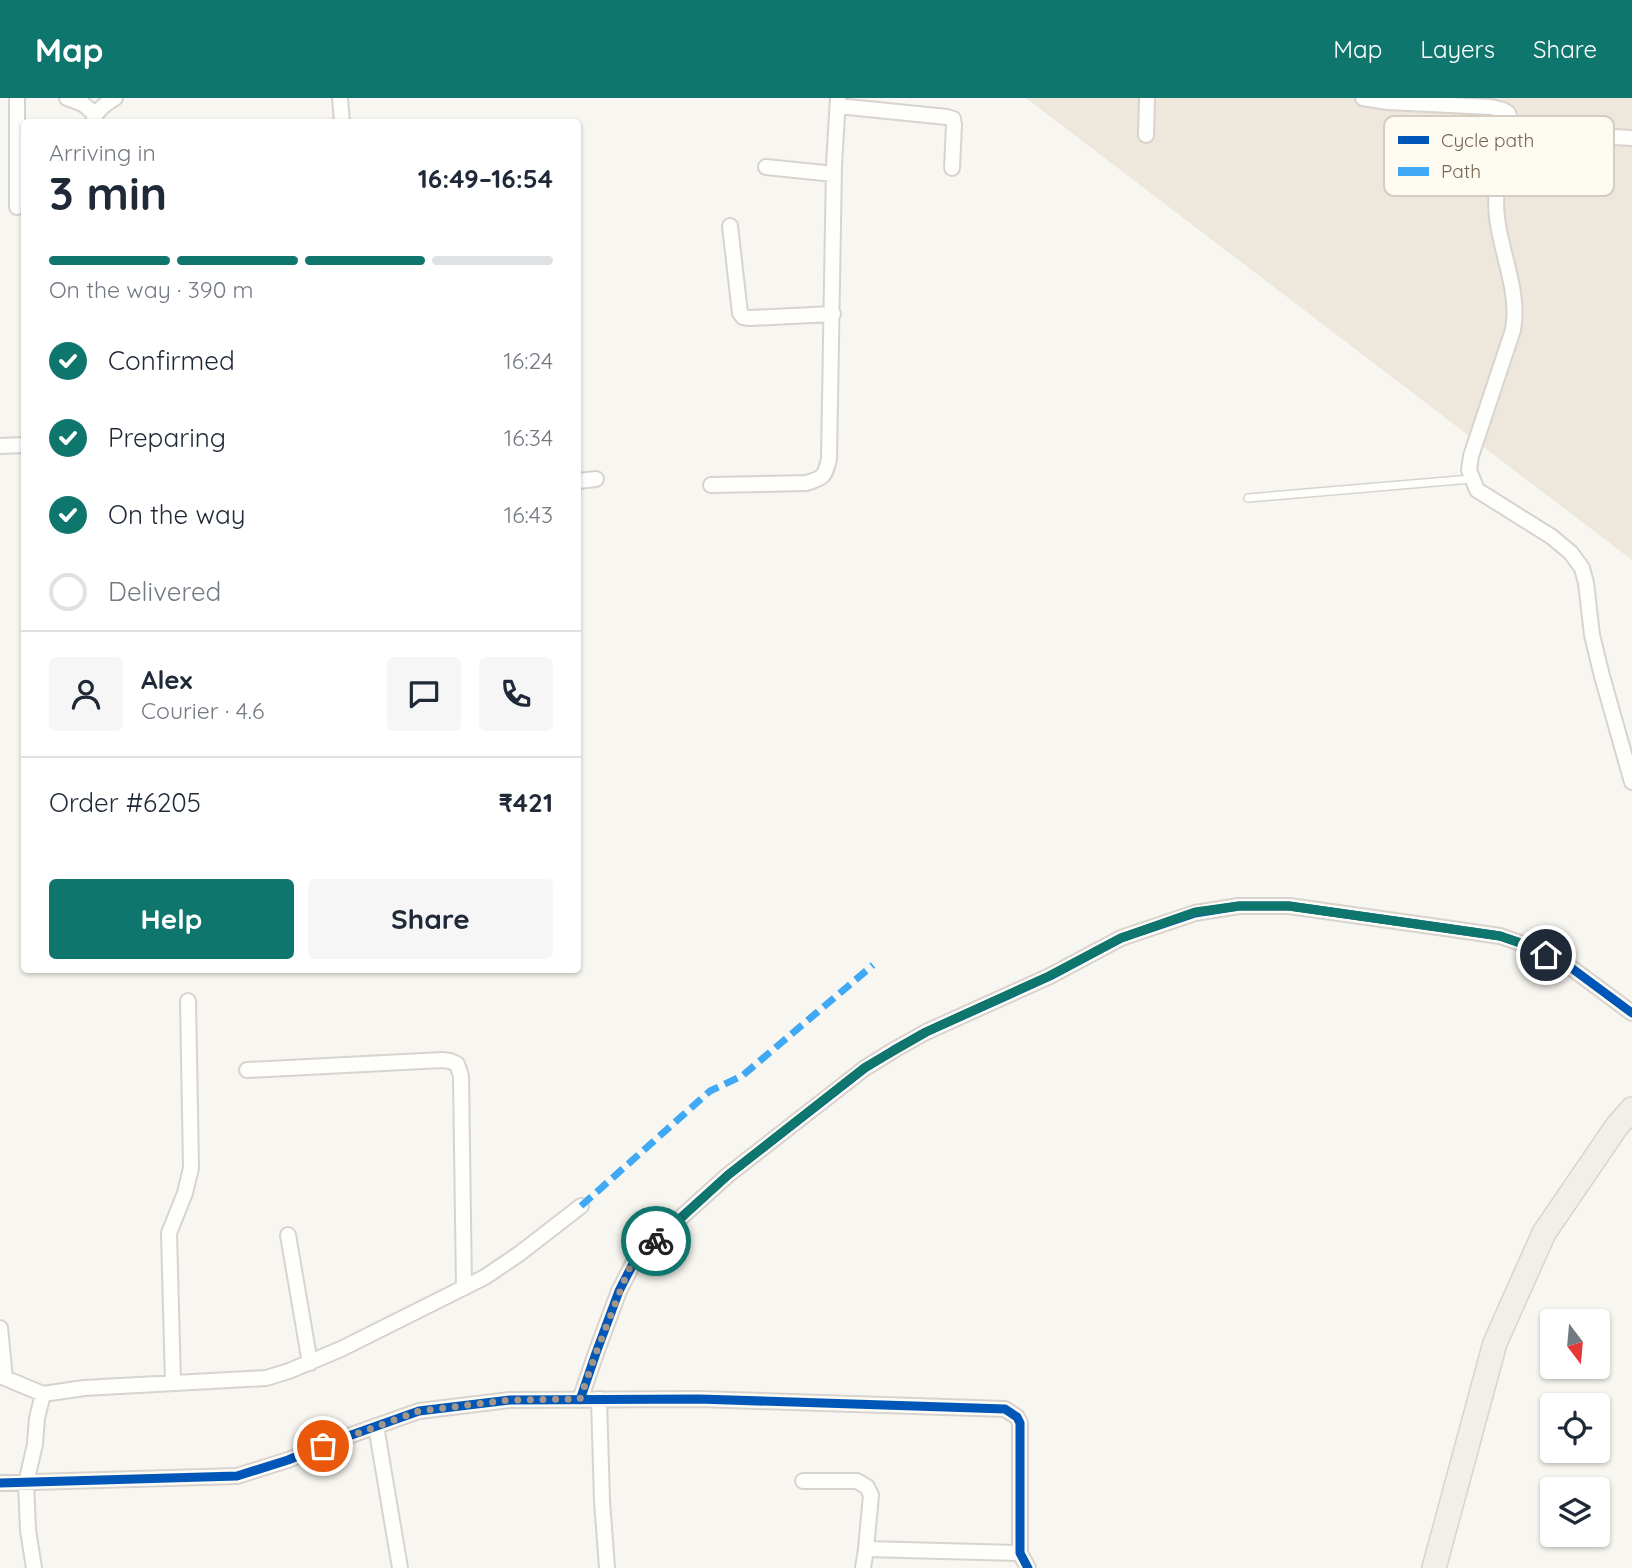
<!DOCTYPE html>
<html lang="en">
<head>
<meta charset="utf-8">
<style>
  body { margin:0; font-family:Quicksand,sans-serif; background:#f6f6f7; color:#1f2937; height:100vh; display:flex; flex-direction:column; font-size:26px; white-space:nowrap }
  * { box-sizing:border-box; margin:0 }
  p { font-size:23px; color:#747a83 }
  .icon { flex:none; width:38px; height:38px; fill:none; stroke:currentColor; stroke-width:2; stroke-linecap:round; stroke-linejoin:round }
  .map { position:relative; flex:1; overflow:hidden }
  .sheet { position:absolute; left:21px; top:21px; width:560px; height:854px; display:flex; flex-direction:column; background:#fff; border-radius:7px; box-shadow:0 2px 5px #0004 }
  .sheet>* { flex:none }
  .needle { width:46px; rotate:164deg }
  .tools { position:absolute; left:1540px; top:1211px; display:grid; gap:14px }
  .tools a { display:grid; place-items:center; width:70px; height:70px; border-radius:7px; background:#fff; box-shadow:0 2px 5px #0004; font-size:35px }
  .pin { position:absolute; display:grid; place-items:center; width:60px; height:60px; color:#fff; margin:-30px; border:4px solid #fff; border-radius:50%; box-shadow:0 2px 7px #0007 }
  .courier { position:absolute; display:grid; place-items:center; width:70px; height:70px; margin:-35px; border:5px solid #0f766e; border-radius:50%; background:#fff; color:#222; box-shadow:0 2px 9px #0007 }
  .head em { font-style:normal; font-weight:800 }
  .head div { display:flex; flex-direction:column-reverse }
  .head { display:flex; align-items:center; justify-content:space-between; height:119px; padding:0 28px }
  h1 { font-size:46px; font-weight:800; line-height:52px }
  .bar { display:grid; grid-template-columns:repeat(4,1fr); gap:10px 7px; align-content:center; height:84px; padding:0 28px }
  .bar i { height:9px; border-radius:5px; background:#e0e1e3 }
  .bar .active { background:#0f766e }
  .bar p { grid-column:span 4 }
  .line { display:flex; align-items:center; gap:18px; padding:0 28px; border-top:2px solid #e0e1e3 }
  .line div { flex:1 }
  .round { display:grid; place-items:center; flex:none; width:74px; height:74px; border-radius:7px; background:#f6f6f7 }
  ol { padding:0 28px; list-style:none }
  li { display:flex; align-items:center; gap:21px; height:77px }
  li p { margin-inline-start:auto }
  li .icon { padding:7px; border-radius:50%; background:#0f766e; color:#fff; stroke-width:4 }
  li:last-child { color:#747a83 }
  li i { width:38px; height:38px; border:4px solid #e0e1e3; border-radius:50% }
  .button { display:flex; gap:14px; margin-top:auto; padding:14px 28px }
  .button a { flex:1; height:80px; border-radius:7px; background:#0f766e; color:#fff; font-size:28px; font-weight:800; line-height:80px; text-align:center }
  .button a+a { background:#f6f6f7; color:#1f2937 }
  header { display:flex; align-items:center; gap:42px; box-sizing:border-box; height:98px; padding:0 35px; background:#0f766e; color:#fff }
  header strong { font-size:33px }
  nav { display:flex; gap:38px; margin-inline-start:auto; font-size:24px }
  .map>svg:first-child { display:block }
</style>
</head>
<body>
<header>
<strong>Map</strong>
<nav><a>Map</a><a>Layers</a><a>Share</a></nav>
</header>
<div class="map">
<svg width="1632" height="1470" viewBox="0 0 1632 1470">
  <rect width="100%" height="100%" fill="#f8f6f0"/>
  <!-- residential -->
  <path fill="#ede7dc" d="M1026,0H1632V462Z"/>
  <g fill="none" stroke-linecap="round" stroke-linejoin="round">
    <defs>
      <path id="service" d="M1248,400L1471,381"/>
      <path id="minor" d="M17,0V109
        M67,0L83,6L95,16
        M340,0L342,24
        M1363,0L1388,4L1491,9L1503,12L1508,15L1510,21C1504,52 1493,87 1497,119C1501,156 1520,194 1513,232L1471,358L1469,372L1477,392L1552,439L1571,455L1582,470L1586,485L1592,537L1602,578L1632,684
        M838,8L947,19L953,21L954,27L952,70
        M93,24C96,12 104,7 115,0
        M1507,33L1632,40
        M1146,37L1147,0
        M766,69L834,76
        M730,128L740,215L743,219L750,220L833,216
        M0,348L24,347
        M578,383L596,381
        M711,387L806,385C824,380 825,378 829,361L834,67L838,0
        M247,972L442,962L450,963L457,966L461,978L464,1190
        M288,1137L310,1265
        M0,1230L5,1280
        M0,1278L43,1296
        M173,1285L169,1135L185,1095L191,1070L188,903
        M599,1301L602,1403L607,1470
        M580,1302L596,1255L619,1193L636,1160L728,1077L865,970L894,952L926,934L1050,878L1121,840L1195,815L1239,808H1289L1445,830L1500,838L1526,847L1566,866L1632,915
        M376,1328L400,1470
        M803,1383H857L867,1389L871,1397L866,1451L863,1470
        M0,1385L237,1378L288,1362L340,1341L419,1313L510,1302L699,1301L1005,1311L1017,1319L1020,1325V1455L1028,1470
        M866,1451L1020,1455
        M34,1470L28,1432L26,1385L35,1346L37,1320L43,1296L84,1290L266,1280L289,1273L341,1251L485,1179L519,1156L581,1108"/>
      <path id="primary" d="M1434,1470L1495,1245L1544,1135L1617,1028L1632,1011"/>
    </defs>
    <!-- service casing -->
    <use href="#service" stroke="#d8d3ce" stroke-width="10"/>
    <!-- minor casing -->
    <use href="#minor" stroke="#d8d3ce" stroke-width="18"/>
    <!-- primary casing -->
    <use href="#primary" stroke="#d9d3cd" stroke-width="26"/>
    <!-- service -->
    <use href="#service" stroke="#fefefd" stroke-width="7"/>
    <!-- minor -->
    <use href="#minor" stroke="#fefefd" stroke-width="14"/>
    <!-- primary -->
    <use href="#primary" stroke="#f2efe8" stroke-width="23"/>
    <!-- quiet -->
    <path stroke="#3fa9f5" stroke-width="7" stroke-dasharray="14 7" stroke-linecap="butt" d="M581,1108L710,993L742,978L873,867"/>
    <defs>
      <path id="cycleway" d="M580,1302L596,1255L619,1193L636,1160L728,1077L865,970L894,952L926,934L1050,878L1121,840L1195,815L1239,808H1289L1445,830L1500,838L1526,847L1566,866L1632,915
        M0,1385L237,1378L288,1362L340,1341L419,1313L510,1302L699,1301L1005,1311L1017,1319L1020,1325V1455L1028,1470"/>
    </defs>
    <!-- cycleway casing -->
    <use href="#cycleway" stroke="#fefbf3" stroke-width="13"/>
    <!-- cycleway -->
    <use href="#cycleway" stroke="#0057b8" stroke-width="9"/>
  </g>
  <g fill="none" stroke-linecap="round" stroke-linejoin="round">
    <!-- done -->
    <path stroke="#a49689" stroke-width="7" stroke-dasharray="0 12.6" d="M323,1348L419,1313L510,1302L580,1301L596,1255L628,1173L636,1160L656,1143"/>
    <!-- route -->
    <path stroke="#0f766e" stroke-width="9" d="M656,1143L728,1077L864,970L926,934L1049,878L1121,840L1195,814L1239,808H1289L1500,838L1527,847L1546,857"/>
  </g>
  <!-- legend -->
  <rect x="1384" y="18" width="230" height="80" rx="10" fill="#fefbf3" stroke="#d5cdc2" stroke-width="2"/>
  <rect x="1398" y="38" width="31" height="8" fill="#0057b8"/>
  <rect x="1398" y="69" width="31" height="9" fill="#3fa9f5"/>
  <g font-size="19" fill="#766251">
    <text x="1441" y="49">Cycle path</text>
    <text x="1441" y="80">Path</text>
  </g>
</svg>
<div class="tools">
<a><svg class="needle" viewBox="-14 -14 28 28"><path d="M0-13l5 13h-10z" fill="#e53935"/><path d="M0 13l5-13h-10z" fill="#747a83"/></svg></a>
<a><svg class="icon" aria-label="locate" viewBox="0 0 24 24"><circle cx="12" cy="12" r="6"/><path d="M12 2v4M12 18v4M2 12h4M18 12h4"/></svg></a>
<a><svg class="icon" aria-label="layers" viewBox="0 0 24 24"><path d="M12 4l9 5-9 5-9-5zM3 14l9 5 9-5"/></svg></a>
</div>
<div class="pin" style="left:323px;top:1348px;background:#ea580c"><svg class="icon" aria-label="bag" viewBox="0 0 24 24"><path d="M5 8h14l-1 12H6zM9 8a3 3 0 0 1 6 0"/></svg></div>
<div class="pin" style="left:1546px;top:857px;background:#1f2937"><svg class="icon" aria-label="home" viewBox="0 0 24 24"><path d="M3 11l9-7 9 7M6 9v11h12V9"/></svg></div>
<div class="courier" style="left:656px;top:1143px"><svg class="icon" aria-label="bike" viewBox="0 0 24 24"><circle cx="6" cy="16" r="4"/><circle cx="18" cy="16" r="4"/><path d="M6 16l4-8h5l3 8M10 8l3 8H6M13 5h3"/></svg></div>
<section class="sheet">
<div class="head"><div><h1>3 min</h1><p>Arriving in</p></div><em>16:49–16:54</em></div>
<div class="bar"><i class="active"></i><i class="active"></i><i class="active"></i><i></i><p>On the way · 390 m</p></div>
<ol>
<li><svg class="icon" aria-label="check" viewBox="0 0 24 24"><path d="M5 12l5 5 9-10"/></svg>Confirmed<p>16:24</p></li>
<li><svg class="icon" aria-label="check" viewBox="0 0 24 24"><path d="M5 12l5 5 9-10"/></svg>Preparing<p>16:34</p></li>
<li><svg class="icon" aria-label="check" viewBox="0 0 24 24"><path d="M5 12l5 5 9-10"/></svg>On the way<p>16:43</p></li>
<li><i></i>Delivered</li>
</ol>
<div class="line" style="height:126px"><a class="round"><svg class="icon" aria-label="person" viewBox="0 0 24 24"><circle cx="12" cy="8" r="4"/><path d="M4 21q1-7 8-7t8 7"/></svg></a><div><b>Alex</b><p>Courier · 4.6</p></div><a class="round"><svg class="icon" aria-label="chat" viewBox="0 0 24 24"><path d="M4 5h16v11H9l-5 4z"/></svg></a><a class="round"><svg class="icon" aria-label="phone" viewBox="0 0 24 24"><path d="M5 4h4l2 5-3 2q2 4 5 5l2-3 5 2v4C11 20 4 13 5 4z"/></svg></a></div>
<div class="line" style="height:91px"><div>Order #6205</div><b>₹421</b></div>
<div class="button"><a>Help</a><a>Share</a></div>
</section>
</div>
</body>
</html>
